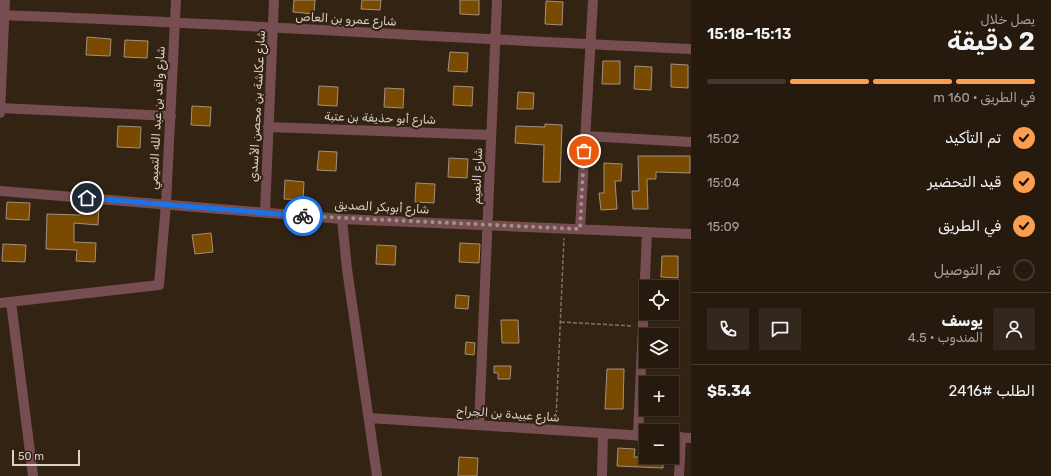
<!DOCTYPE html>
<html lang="ar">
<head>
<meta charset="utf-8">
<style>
  body { margin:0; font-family:Rubik,"Noto Sans Arabic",sans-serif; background:#32271c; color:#f1f3f6; direction:rtl; height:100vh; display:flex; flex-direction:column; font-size:15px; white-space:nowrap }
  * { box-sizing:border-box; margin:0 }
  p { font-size:13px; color:#a4a19e }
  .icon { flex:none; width:22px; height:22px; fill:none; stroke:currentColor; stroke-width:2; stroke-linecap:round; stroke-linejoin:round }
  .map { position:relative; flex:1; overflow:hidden; direction:ltr }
  .side { display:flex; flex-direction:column; background:#261a0e; width:360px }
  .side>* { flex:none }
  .tools { position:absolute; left:639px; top:280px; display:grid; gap:8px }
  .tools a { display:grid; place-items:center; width:40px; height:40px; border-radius:0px; background:#261a0e; box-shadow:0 1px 3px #0004,0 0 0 1px #42382e; font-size:20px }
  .scale { position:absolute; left:12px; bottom:10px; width:68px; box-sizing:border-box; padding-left:4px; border:2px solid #dbd1c7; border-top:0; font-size:11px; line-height:14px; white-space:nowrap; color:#dbd1c7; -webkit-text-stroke:3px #322313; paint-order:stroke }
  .pin { position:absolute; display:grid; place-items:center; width:34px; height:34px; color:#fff; margin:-17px; border:2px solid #fff; border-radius:50%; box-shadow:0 1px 4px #0007 }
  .courier { position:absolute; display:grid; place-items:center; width:40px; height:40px; margin:-20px; border:3px solid #1a73e8; border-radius:50%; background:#fff; color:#222; box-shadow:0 1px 5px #0007 }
  .head em { font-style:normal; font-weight:600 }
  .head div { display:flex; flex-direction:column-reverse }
  .head { display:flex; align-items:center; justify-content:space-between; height:68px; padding:0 16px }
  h1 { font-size:26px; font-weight:600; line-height:30px }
  .bar { display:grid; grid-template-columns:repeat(4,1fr); gap:6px 4px; align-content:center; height:48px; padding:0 16px }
  .bar i { height:5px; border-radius:3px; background:#42382e }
  .bar .selected { background:#fb9e50 }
  .bar p { grid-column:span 4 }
  .line { display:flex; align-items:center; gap:10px; padding:0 16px; border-top:1px solid #42382e }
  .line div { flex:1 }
  .round { display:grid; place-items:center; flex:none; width:42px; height:42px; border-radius:0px; background:#32271c }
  ol { padding:0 16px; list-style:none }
  li { display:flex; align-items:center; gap:12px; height:44px }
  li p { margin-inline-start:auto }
  li .icon { padding:4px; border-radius:50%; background:#fb9e50; color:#111; stroke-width:4 }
  li:last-child { color:#a4a19e }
  li i { width:22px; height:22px; border:2px solid #42382e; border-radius:50% }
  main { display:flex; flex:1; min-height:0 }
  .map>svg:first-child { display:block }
</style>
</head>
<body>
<main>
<section class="side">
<div class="head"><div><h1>2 دقيقة</h1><p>يصل خلال</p></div><em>15:13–15:18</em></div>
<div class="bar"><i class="selected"></i><i class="selected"></i><i class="selected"></i><i></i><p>في الطريق · 160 m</p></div>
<ol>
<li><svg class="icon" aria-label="check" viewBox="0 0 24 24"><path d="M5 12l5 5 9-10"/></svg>تم التأكيد<p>15:02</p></li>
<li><svg class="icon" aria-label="check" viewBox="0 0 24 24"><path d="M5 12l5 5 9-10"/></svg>قيد التحضير<p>15:04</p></li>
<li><svg class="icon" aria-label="check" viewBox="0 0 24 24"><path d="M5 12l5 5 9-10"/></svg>في الطريق<p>15:09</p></li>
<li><i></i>تم التوصيل</li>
</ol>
<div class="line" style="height:72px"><a class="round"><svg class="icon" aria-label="person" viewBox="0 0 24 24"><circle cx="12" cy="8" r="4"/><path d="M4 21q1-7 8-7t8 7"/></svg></a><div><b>يوسف</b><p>المندوب · 4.5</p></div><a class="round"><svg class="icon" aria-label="chat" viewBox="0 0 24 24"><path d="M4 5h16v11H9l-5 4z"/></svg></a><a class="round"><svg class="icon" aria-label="phone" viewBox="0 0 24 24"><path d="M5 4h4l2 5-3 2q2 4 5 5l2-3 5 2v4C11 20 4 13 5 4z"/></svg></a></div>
<div class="line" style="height:52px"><div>الطلب #2416</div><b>$5.34</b></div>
</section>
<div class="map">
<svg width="691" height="476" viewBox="0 0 691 476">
  <rect width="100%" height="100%" fill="#322313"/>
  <!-- building -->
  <path fill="#794a00" stroke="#a3917e" d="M294,0H315L314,14L293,12Z
    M362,0H381L380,10L361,9Z
    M460,0H479V15L460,14Z
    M546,1L563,2L562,25L545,24Z
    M87,37L111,39L110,56L86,55Z
    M125,40L148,41L147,58L124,57Z
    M450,52L468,53L467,72L448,71Z
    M603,61H620V84H602Z
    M671,64L688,65V88L671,87Z
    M635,66L652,67L651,90L634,89Z
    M319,86L338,87L337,106L318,105Z
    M454,86L473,87L472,106L453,105Z
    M385,88L404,89L403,108L384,107Z
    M518,92L534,93L533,109H517Z
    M192,106L211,107L210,126L191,125Z
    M545,124L562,125L560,182H543L544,145L515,143L516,126L545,127Z
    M118,126L141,127L140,148L117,147Z
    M319,151L337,152L336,171L317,170Z
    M638,156H690V173L656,172V179H647L648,209H633L632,191H639Z
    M449,158L468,159L467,178L448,177Z
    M604,163L622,164L621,181H615L617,209L601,210L599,193H604Z
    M285,180L304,182L303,200L284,199Z
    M416,183L435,184L434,203L415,202Z
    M7,202L30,203L29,220L6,219Z
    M81,205L99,206L98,225L74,223V242L96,243L95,262L76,261L77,250L46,249L47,214L80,215Z
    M211,233L213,252L195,254L192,235Z
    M460,243L480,244L479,263L459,262Z
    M3,244L26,245L25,262L2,261Z
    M377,245L396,246L395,265L376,264Z
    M662,256H678V278L661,277Z
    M456,295L469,296L468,309L455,308Z
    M501,320H518L519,343H502Z
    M466,342L475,343L474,355L465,354Z
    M494,366H511L510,379H498V373H494Z
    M607,369H624L623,409H605Z
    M618,448L635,449L634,457H663V468L617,466Z
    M459,457L478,458L477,476H458Z"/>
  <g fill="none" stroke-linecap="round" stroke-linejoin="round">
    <!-- path -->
    <path stroke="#7f7265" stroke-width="1.5" stroke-dasharray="4 2" stroke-linecap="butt" d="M561,322L633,326
      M556,420L564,238"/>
    <!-- minor -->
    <path stroke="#764d51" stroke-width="10" d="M0,15C230,23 461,39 691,49
      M0,108L171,116
      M0,113L5,0
      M268,127L491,135
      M585,136L691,142
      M0,191L342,219L691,234
      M265,212L274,0
      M342,219L347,269L377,476
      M580,229L593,0
      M11,302L33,476
      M0,303L159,285L166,204L176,0
      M369,418L646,436
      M479,425L497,0
      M638,436L647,232
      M672,437L691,438
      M602,476L603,434
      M679,476L681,437"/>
  </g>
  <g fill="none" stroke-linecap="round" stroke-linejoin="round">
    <!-- done -->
    <path stroke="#a09488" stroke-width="4" stroke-dasharray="0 7.2" d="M303,216L580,229L584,151"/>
    <!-- route -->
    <path stroke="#1a73e8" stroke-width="5" d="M87,198L303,216"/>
  </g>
  <g text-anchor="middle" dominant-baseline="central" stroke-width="4" stroke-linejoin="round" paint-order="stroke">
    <!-- street labels -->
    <g font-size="12" fill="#dbd1c7" stroke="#322313">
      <text transform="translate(346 19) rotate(3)">شارع عمرو بن العاص</text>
      <text transform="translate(257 106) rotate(-87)">شارع عكاشة بن محصن الأسدي</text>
      <text transform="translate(157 118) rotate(-87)">شارع واقد بن عبد الله التميمي</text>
      <text transform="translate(380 118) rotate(2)">شارع أبو حذيفة بن عتبة</text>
      <text transform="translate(477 176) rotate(-88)">شارع النعيم</text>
      <text transform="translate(382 207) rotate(3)">شارع أبوبكر الصديق</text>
      <text transform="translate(508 414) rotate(4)">شارع عبيدة بن الجراح</text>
    </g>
  </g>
</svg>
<div class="tools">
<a><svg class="icon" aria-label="locate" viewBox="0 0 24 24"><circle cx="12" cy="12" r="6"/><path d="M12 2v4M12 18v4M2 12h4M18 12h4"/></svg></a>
<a><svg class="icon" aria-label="layers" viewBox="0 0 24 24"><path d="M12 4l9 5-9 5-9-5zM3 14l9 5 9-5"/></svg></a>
<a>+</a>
<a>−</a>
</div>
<div class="scale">50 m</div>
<div class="pin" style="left:584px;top:151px;background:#ea580c"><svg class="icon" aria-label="bag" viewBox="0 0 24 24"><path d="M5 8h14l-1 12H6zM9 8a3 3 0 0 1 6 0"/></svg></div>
<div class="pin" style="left:87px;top:198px;background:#1f2937"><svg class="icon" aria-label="home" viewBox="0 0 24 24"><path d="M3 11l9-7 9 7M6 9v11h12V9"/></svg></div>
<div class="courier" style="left:303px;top:216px"><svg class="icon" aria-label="bike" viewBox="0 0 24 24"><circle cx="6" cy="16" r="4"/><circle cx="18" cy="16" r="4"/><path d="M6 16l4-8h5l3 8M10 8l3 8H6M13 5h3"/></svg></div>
</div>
</main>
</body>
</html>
